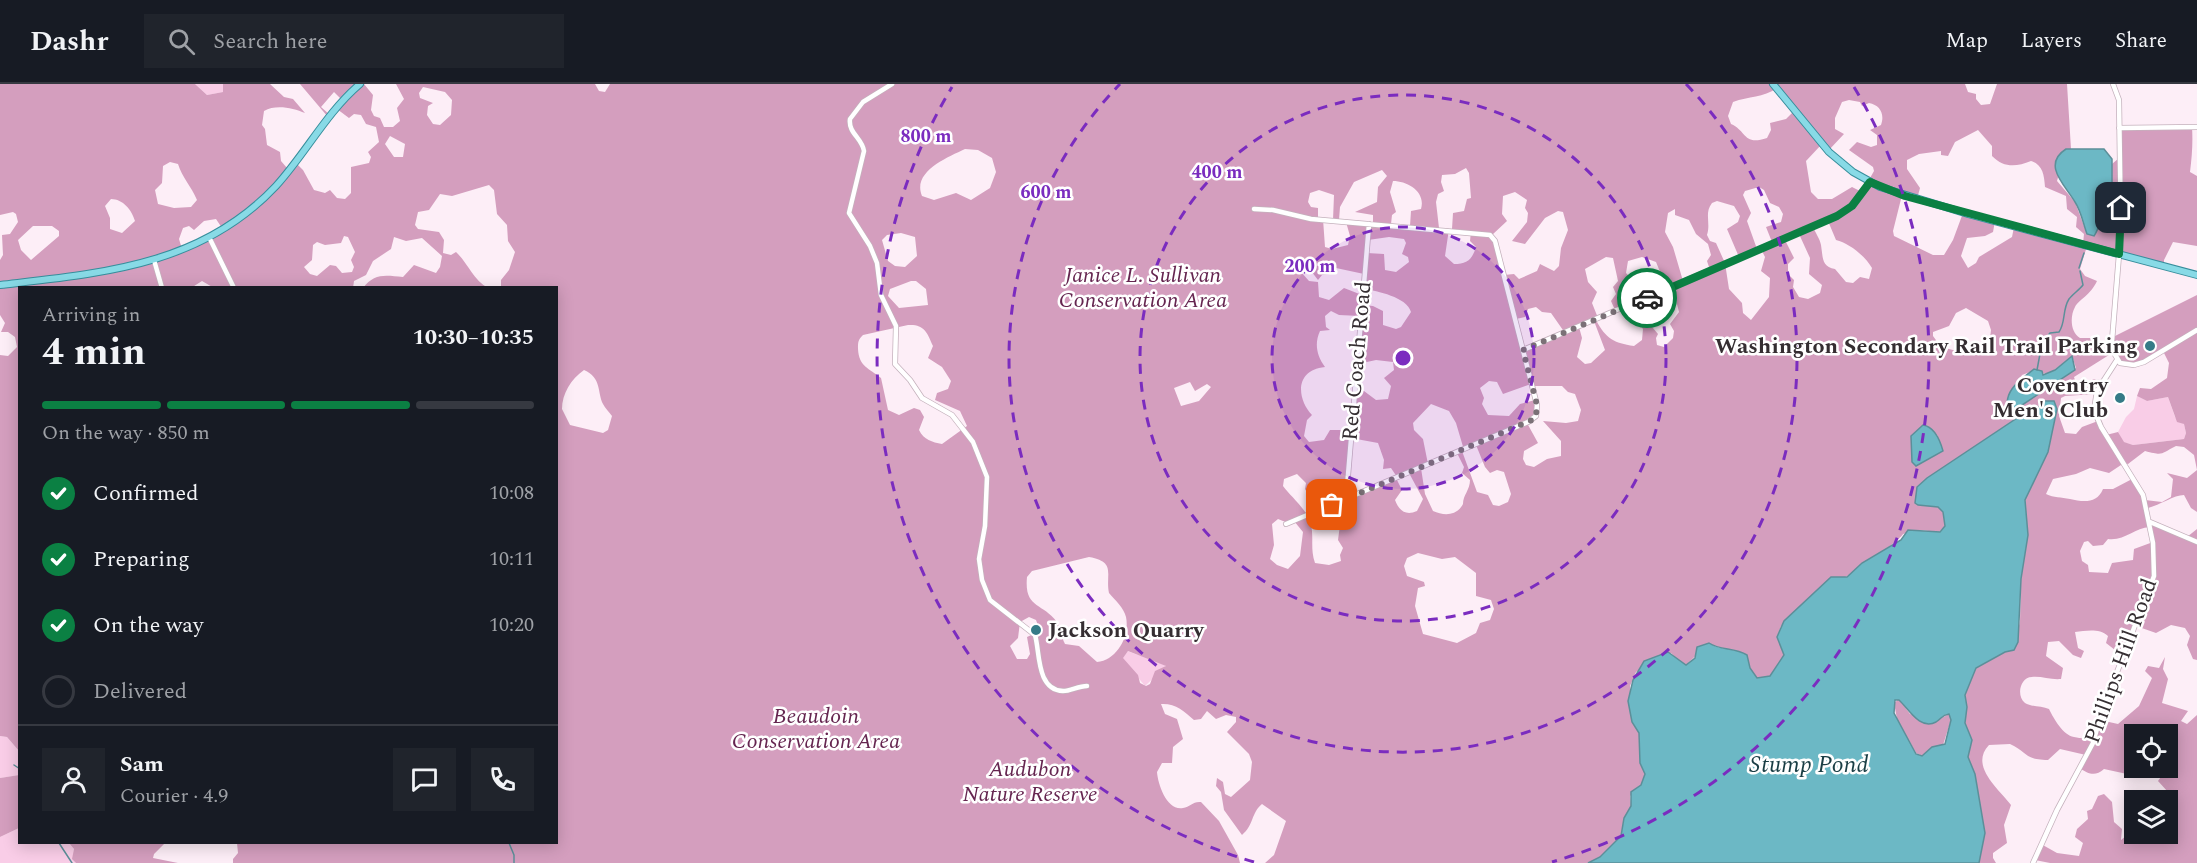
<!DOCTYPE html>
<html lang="en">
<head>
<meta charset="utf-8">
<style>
  body { margin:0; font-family:Spectral,serif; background:#20242c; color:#f1f3f6; height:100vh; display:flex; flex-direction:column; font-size:22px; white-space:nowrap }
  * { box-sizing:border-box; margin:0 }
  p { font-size:20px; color:#9ea1a6 }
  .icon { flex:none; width:33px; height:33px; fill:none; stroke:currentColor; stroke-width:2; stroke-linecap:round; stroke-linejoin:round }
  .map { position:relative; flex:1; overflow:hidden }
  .panel { position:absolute; left:18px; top:202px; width:540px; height:558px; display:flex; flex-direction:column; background:#171b24; border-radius:0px; box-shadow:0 3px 15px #0003 }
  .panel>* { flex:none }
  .tools { position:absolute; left:2124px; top:640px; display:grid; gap:12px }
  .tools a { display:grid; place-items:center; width:54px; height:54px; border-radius:0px; background:#171b24; box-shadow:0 3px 15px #0003; font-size:30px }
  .pin { position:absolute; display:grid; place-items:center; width:51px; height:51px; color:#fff; margin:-26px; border-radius:12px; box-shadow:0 3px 9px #0006 }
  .courier { position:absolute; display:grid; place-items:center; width:60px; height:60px; margin:-30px; border:4px solid #0b8043; border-radius:50%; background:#fff; color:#222; box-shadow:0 2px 8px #0007 }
  .head em { font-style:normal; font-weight:700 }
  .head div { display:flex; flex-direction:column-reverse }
  .head { display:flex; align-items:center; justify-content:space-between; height:102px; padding:0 24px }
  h1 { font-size:39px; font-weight:700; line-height:45px }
  .bar { display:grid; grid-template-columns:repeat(4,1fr); gap:9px 6px; align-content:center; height:72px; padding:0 24px }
  .bar i { height:8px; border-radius:4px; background:#363941 }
  .bar .current { background:#0b8043 }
  .bar p { grid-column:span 4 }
  .line { display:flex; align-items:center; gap:15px; padding:0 24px; border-top:2px solid #363941 }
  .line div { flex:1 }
  .round { display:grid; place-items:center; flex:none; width:63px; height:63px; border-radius:0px; background:#20242c }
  ol { padding:0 24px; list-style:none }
  li { display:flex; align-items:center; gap:18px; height:66px }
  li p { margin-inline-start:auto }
  li .icon { padding:6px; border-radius:50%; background:#0b8043; color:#fff; stroke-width:4 }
  li:last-child { color:#9ea1a6 }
  li i { width:33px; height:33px; border:3px solid #363941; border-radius:50% }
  header { display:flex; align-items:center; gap:36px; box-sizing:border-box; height:84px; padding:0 30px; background:#171b24; border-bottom:2px solid #363941 }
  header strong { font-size:28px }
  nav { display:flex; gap:33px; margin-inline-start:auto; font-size:21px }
  .search { width:420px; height:54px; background:#20242c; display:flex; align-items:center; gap:15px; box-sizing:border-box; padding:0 21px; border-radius:0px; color:#9ea1a6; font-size:22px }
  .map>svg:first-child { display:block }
</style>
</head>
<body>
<header>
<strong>Dashr</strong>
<div class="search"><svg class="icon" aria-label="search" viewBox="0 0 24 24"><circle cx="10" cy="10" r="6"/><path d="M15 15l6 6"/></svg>Search here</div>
<nav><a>Map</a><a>Layers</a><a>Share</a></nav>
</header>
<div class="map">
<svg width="2197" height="779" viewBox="0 0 2197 779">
  <rect width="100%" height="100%" fill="#fdeef7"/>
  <!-- green -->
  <path fill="#f9cde7" d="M195,0H223V8L207,11Z
    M2137,312L2147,317L2168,313L2175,333L2184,340L2186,349L2184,355L2133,361L2123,358L2118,348L2126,333L2134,325Z
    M1128,567C1139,573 1157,574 1166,582L1145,602L1122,574Z
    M0,652L7,653L19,667V691L0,694Z
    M19,744L20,759H69L74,765L73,775L76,779H0V753Z"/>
  <!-- forest -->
  <path fill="#d49ebe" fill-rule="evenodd" d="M0,0H195L207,11L223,8V0H270L284,13L293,15L305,29C293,24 276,20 264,27L262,41L265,45L267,61L280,68L281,77L287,84L296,79L303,86L314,106L325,109L330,106L337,114L345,115L351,109V83L369,79L371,73L368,68L379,58L376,43L366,40L361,31L354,30L349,34L337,25L342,16L334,8L321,23L330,31L328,33L300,0H364L373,11L371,26L374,32L380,34L384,43H393L400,37L397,24L404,15L396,0H595L599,7L605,8L610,0H1965L1968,8L1976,10V15L1981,21L1990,20L1997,0H2067L2071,65H2066L2057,97L2075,118L2087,150L2101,142L2106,119L2112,113V80L2119,74L2120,46L2192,43C2193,58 2192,72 2190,88L2197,92V162L2173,158L2164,176V182L2087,162L2080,185L2085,192L2097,197C2090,212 2079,215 2075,223C2070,232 2070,248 2080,254H2091L2096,269L2109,271L2074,293L2078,306C2090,308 2087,300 2093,295L2102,296L2095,310L2065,312L2061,314L2059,332L2065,349L2076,350L2082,343L2098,337L2106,351L2118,348L2124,358L2133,361L2184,355L2186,349L2184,340L2177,338L2168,313L2147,317L2137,312L2140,304L2151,305L2167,294L2169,279L2163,267C2148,275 2133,285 2117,276L2113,253L2197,211V428L2191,424L2184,411C2174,411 2160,421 2148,424L2149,436L2187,453L2197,445V576L2193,575L2187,561L2190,552L2185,544L2171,541L2156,549L2136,542L2124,573L2106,559L2108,552C2099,544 2086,547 2075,548L2078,564L2084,567L2081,574L2073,571L2059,557L2048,558L2046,572L2063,584L2061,595C2051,596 2041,592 2032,593C2020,593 2016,612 2025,619C2031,623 2042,622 2049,625C2054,635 2063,651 2074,653C2082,655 2085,653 2093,657L2100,636L2118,640L2139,622L2152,594L2145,587L2148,582L2159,584L2165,573L2163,585L2168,595L2162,619L2188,627L2181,637L2187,640L2197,631V779H2050L2035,776L2041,760L2057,769L2079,772L2083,759L2075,753L2077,745L2088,735L2087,727L2092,725L2098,712L2104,710L2112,718L2114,738L2122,745L2121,756L2132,747L2134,750H2168V732L2171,724L2168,717L2155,715L2168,708L2158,697L2163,690V684H2168V651H2134V673L2129,679L2127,690L2104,685C2095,693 2089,690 2079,684L2086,671L2060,665L2048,676C2024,676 2028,668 2010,660L1989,661C1969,682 1999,705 2011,721L2004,741L2007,759L1993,769V774L1996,779H1979L1985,749L1975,690L1968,673L1972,656L1965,639L1967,623L1965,611L1976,584L2005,568L2014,566L2020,537L2021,495L2028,451L2025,416L2048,368L2057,325L2042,322L2026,327L2022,321L2025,317L2076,284L2072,272L2049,290L2030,288L2022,291L2007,318V322L2020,331L2017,334L1927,394L1917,403L1918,421L1938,423L1943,428L1945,442L1939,448L1919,446L1903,450C1900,456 1853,491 1845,493C1841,494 1835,493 1831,493L1781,542L1777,553L1784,571L1770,592L1757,594L1750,584L1746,571C1734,563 1721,567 1709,559L1686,581H1683L1671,569L1636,588L1630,602L1632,638L1639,649L1640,679L1645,690L1641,701L1630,712L1631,722L1624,734L1621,752L1600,773L1588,779H1265L1274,771L1286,737L1262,720C1251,729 1254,741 1242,751L1224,726L1221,708L1216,702L1217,694L1223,698L1225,710L1231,713L1250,696L1252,678L1249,670L1227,648L1236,638V633L1226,631L1216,635L1207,627L1201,635L1194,636C1184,627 1175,619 1161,620L1165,630L1177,635L1183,655L1173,663L1172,679H1162L1157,688C1158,701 1167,727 1183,724C1190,723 1193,717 1201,718L1219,737L1238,771L1240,779H233V775L238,769L237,759H556V204H501V196L509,186L515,168L508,157L507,141L497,130L494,106L489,101L452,112L440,110L429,126L418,128L415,141L418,145L439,148L444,156L443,169L451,171L456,168C468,179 473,196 488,204H363C374,189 385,191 403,193L414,181L436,189L440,183L442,172L422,154L406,157L394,153L391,165L373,177L366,191L354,197L353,204L338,202L214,204L202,197L191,204H162L161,201L149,204H20L19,667L7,653L0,652V271L8,272L17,263L15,253L8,248H1L5,239L0,231V176L3,171L2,151L10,150L18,138L16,130L13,128L0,131ZM423,3L445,8L452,16L451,31L440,41L433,40L427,31L428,22L433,19L420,14L419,9ZM1777,4L1795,26L1786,35L1770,39L1771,46L1767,54C1743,62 1747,47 1731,40L1728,32L1733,18C1749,12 1763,14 1777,4ZM1849,16L1860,18L1862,22L1869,19C1880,21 1885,30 1881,41L1870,46L1877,51V61L1871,63L1857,58L1849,66L1873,83L1874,87L1862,108L1852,103L1832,115H1818L1811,108L1806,77L1821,61L1828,67L1844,50L1835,45V34L1842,18ZM1978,46L1992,62V72C2004,84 2016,83 2031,77C2043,81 2044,91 2045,103L2066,112L2067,125L2077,133L2076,143L2084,150L2083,160L2014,143L2012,153L1979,173L1976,179L1968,184L1961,172L1967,154L1985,152L1993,148L1995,137L1963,129L1953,156L1944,171H1933L1894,152L1893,147L1902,111L1917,115L1920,104L1907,85V76L1919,70L1941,67V71L1948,72L1955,58ZM390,52L405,60L403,73H394L385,60ZM965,65L978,66L992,74L996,88L990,104L971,116L956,109L934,116L922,112C912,88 946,74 965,65ZM170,78L178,80C182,93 191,102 197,116L191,123L174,124L158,120L155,106L162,99L163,82ZM1466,84L1469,89L1471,114L1467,115L1464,127L1453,129L1452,145L1471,147L1470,157L1476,163C1472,176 1467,180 1454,180L1445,172L1449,145L1439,144L1436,118L1438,110L1444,107L1441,98L1442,91L1455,90ZM1382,86L1387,92L1378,103L1377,118L1355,128L1373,131V139L1346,138L1350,152L1348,161L1332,165L1325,163L1323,135L1318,134V124L1311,123L1308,118L1310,109L1319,106L1334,111L1333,136H1339L1340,123L1354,98ZM1393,97C1408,97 1426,108 1421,125L1411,127L1410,142L1391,140L1392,131L1396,128L1390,108ZM1759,103L1764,106L1770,119L1779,123L1783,130L1781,138L1766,143L1772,158L1761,165L1765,173L1761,187L1770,194L1769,213L1751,236L1743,229L1742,219L1729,205L1725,179L1716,159L1710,157L1707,151C1711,139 1704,129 1712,119L1717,117L1734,122L1740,132L1738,138L1727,145L1739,173L1757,165L1747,137L1751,129L1743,111L1745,107ZM1515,108L1527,116L1525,124L1528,129L1527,138L1512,157L1525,160L1545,134L1558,127L1563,128L1568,146L1561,164L1559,182L1554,187L1540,180L1537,187L1519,195L1514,190L1504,191L1492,151L1507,137L1502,130L1503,112ZM111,115C123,115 132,126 135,137L122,149L110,145V134L105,122ZM1675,125V131L1689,136L1696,150L1708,160L1711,171L1707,177L1710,186L1683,197L1673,163L1665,148L1668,129ZM216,135L222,144L182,165L179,155L183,144L189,142L194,146L204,137ZM1828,137L1836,156C1849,159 1865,172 1872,184L1869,195L1860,193L1853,199L1846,198L1835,185C1821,183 1823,172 1821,161C1820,155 1815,148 1813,143ZM33,142H52L59,147V152L31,176L21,166L18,156ZM901,149L915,153L917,172L905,183L895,182L888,177L882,156L887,151ZM1799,150L1810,174L1809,190L1822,201L1820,209L1808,215L1799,213L1793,203L1794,196L1788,190V180L1794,174L1784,154ZM344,152L348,153L355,168L351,176L354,183L352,188L342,189L336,182L330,181L317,192L310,190L304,183L312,176L313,161L317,158L325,161L341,159ZM1389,153L1404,155L1406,159L1402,170L1408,173L1409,178L1396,188L1385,186L1384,170L1367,169L1368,156ZM1606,173L1613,174L1618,197L1613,203L1616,210L1611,217L1615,226L1627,223L1643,245L1642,256L1634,262C1614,259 1606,255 1596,236L1598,234L1592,219L1597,208L1588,198L1585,185ZM1642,173L1656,178L1667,205L1673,204L1679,228L1670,240L1674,247L1673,254L1664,263L1657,261L1656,254L1658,250L1647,237L1651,226L1657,222L1645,196L1635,198L1626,189L1628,177ZM1303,183H1308L1318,196L1322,191L1330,190L1336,184L1364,190V205C1377,207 1407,213 1411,228L1401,243L1396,245L1383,241V227L1373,222L1362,221V211L1344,204L1329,216L1319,213L1318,198L1309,197L1301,188ZM911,197H916L926,205L928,221L899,224L888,212L890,205ZM1536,223L1542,228L1551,229L1565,249L1522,264L1516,235L1525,233L1528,225ZM1966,224L1988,237L1991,246L1989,263L1957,267L1941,263L1933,252V248L1949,242L1956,229ZM1331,227L1339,231L1360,232L1358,280L1376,276L1393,278L1394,286L1384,294L1391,302L1388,315L1376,316L1364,307H1354L1350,346H1330L1324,356L1309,358L1304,352L1307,336L1312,331C1297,315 1294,286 1325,283C1317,272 1314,260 1320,247L1330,246L1326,243L1325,232ZM1594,237L1605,266L1591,279L1585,280L1577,273L1582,254L1579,243ZM908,241C924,240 927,248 933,262L928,274L942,283L951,297L948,305L937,309L935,316L960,327L967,342L942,360C932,358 924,356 919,346L924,333L920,326L914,324L899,331L888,326L881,294C869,284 859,283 858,265C858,258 858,256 863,251ZM584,286C602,294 597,308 603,320C605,324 609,328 612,332L608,346L603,349L570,341L562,325C562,310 571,295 584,286ZM1489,297L1497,298L1503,310L1531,300L1533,302H1562L1568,308L1575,310L1581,326L1578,337L1566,339L1543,337L1561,357V372L1547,375L1534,383L1526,381L1523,375L1524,367L1538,359L1527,339L1537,331L1535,316L1520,320L1509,332L1488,331L1482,320L1484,314L1480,304ZM1190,298L1195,307L1207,300L1211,303L1199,317L1181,322L1174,304ZM1431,320L1449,327L1456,339L1464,366L1476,361L1485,383L1490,389L1497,386L1504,388L1511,410L1508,418L1499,422L1493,421L1488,411L1477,408L1462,367L1457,369L1464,383L1462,389L1470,396C1470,406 1463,411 1463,420C1457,432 1444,432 1433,427L1425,410L1421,384L1428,380L1423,355L1414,346L1413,339ZM1927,342L1938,352L1911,371ZM1351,354L1378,359L1384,376L1383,385L1391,384L1397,393L1409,389L1423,415L1417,427C1406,432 1399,427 1395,416L1402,406L1396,394L1346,413ZM2176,362L2184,363L2194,371L2197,386L2187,394L2167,389L2173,395L2171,413L2162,418L2145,416L2134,394L2113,405H2103C2097,420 2083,418 2070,415C2061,413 2054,414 2046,410L2053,395L2076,390L2090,384L2109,389L2124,379L2128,380L2145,367C2164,372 2160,370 2176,362ZM1297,390L1306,399L1305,405L1317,426L1332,421L1340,441L1338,456L1343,464L1340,471L1341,477L1329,481L1315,479C1310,465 1314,454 1311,441C1308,426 1291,413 1283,402L1284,395ZM1278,435L1288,439L1294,437L1303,448L1300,472L1288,485L1277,481L1270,475L1274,461L1272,440ZM2150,443L2153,458L2134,465L2133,476L2112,479L2108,489L2089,488L2088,481L2082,477L2080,467L2084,458L2088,457L2093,462L2103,461L2108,455C2125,457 2134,444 2150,443ZM1418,469L1442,475L1455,473L1476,489V512L1491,516L1494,525L1490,536L1480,539L1476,549L1457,559L1423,550L1415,522L1418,504L1425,502L1424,498L1407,492L1404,482L1407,474ZM1089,473C1117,478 1105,490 1109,509C1115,516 1124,524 1126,533C1130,552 1117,576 1097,578L1079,562L1065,560C1061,553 1061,544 1057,538C1042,518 1024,525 1027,493L1032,487ZM1029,533L1036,536L1040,547L1027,553L1030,570L1027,575H1017L1010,562L1018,554L1020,538ZM1128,567L1166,582L1155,587L1150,600L1146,602L1140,599L1138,591L1123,574Z
    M1899,615L1910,630L1938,636L1949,630L1951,636L1943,661L1932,663L1922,672L1916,669L1897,635L1894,619Z
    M19,691V744L0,753V694Z
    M69,759H165L154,770L153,774L178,779H76L72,775L74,765Z"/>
  <!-- water -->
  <path fill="#6cb8c5" stroke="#5c8f99" stroke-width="1.5" fill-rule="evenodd" d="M2066,65H2104L2112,75V113C2102,124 2102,140 2094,152L2087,150C2083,139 2081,127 2075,118C2066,102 2041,81 2066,65Z
    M2072,272L2075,286L2022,321L2026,327L2038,324L2044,317H2054L2057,325L2048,368L2025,416L2028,451L2021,495L2018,558L2014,566L2005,568L1976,584L1965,611L1967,623L1965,639L1972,656L1968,673L1975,690L1985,749L1979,779H1588L1600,773L1621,752L1624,734L1631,722V708L1641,701L1645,690L1640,679L1639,649L1632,638L1628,617L1633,596L1644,577L1668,568L1686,581L1695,574L1697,563L1709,559C1721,567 1734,563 1747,571L1750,584L1757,594L1770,592L1784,571L1777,553L1784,537L1831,493H1847L1862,479L1901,456L1908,446L1940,448L1945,442L1943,428L1938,423L1918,421L1915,419L1917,403L1927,394L2017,334L2019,330L2016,326L2008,325C2003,306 2022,295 2034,285L2042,287L2043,291L2055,286ZM1895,616H1899C1908,624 1920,647 1936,638C1942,634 1942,631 1949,630L1951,636L1945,660L1932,663L1922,672L1916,670L1894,629Z
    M1923,341C1935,343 1940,356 1943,367L1916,382L1912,378L1911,352Z"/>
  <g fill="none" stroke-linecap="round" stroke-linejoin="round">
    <!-- stream -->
    <path stroke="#5c8f99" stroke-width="1.5" d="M2079,184L2084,169
      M2037,286L2042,259L2050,249L2059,248C2066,238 2062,226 2069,215C2073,210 2079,206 2083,201L2080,187
      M14,681L20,685
      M59,759L72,779
      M509,759L514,771V779"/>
    <defs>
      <path id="minor" d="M892,0L863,18L850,35C848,49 862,54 864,67L849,129L870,162L877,179L881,211L896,242L895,280L910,296L922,314L952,331L973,358L987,393L985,442L979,475L982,496L990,516L1035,551C1040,567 1036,606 1063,607C1071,607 1078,602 1087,602
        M2113,0L2119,16L2121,146L2112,257L2114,269L2120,279L2134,281L2144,278L2197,246
        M2119,44L2197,43
        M1254,125L1273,126L1311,135L1490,151L1495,157L1537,321L1536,332L1528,338L1286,440
        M209,153L234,204
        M154,176L162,204
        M1523,266L1837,132L1852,122L1870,98
        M1346,415L1369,140
        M2150,438L2197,458
        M2033,779L2057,726L2093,659L2102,627L2154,492L2153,459L2143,411L2101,343L2094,326L2097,307L2117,276"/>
      <path id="major" d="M1773,0L1829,68L1853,88L1880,103L1968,130L2197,191
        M0,201C102,189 201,182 276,102C306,69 326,29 360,0"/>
    </defs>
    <!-- minor casing -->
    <use href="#minor" stroke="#c4b1bc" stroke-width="6"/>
    <!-- major casing -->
    <use href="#major" stroke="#378e9c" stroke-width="8"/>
    <!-- minor -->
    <use href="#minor" stroke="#fff" stroke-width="4.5"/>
    <!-- major -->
    <use href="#major" stroke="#88dae6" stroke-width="6"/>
  </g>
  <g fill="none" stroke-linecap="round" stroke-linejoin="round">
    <!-- done -->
    <path stroke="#7b7177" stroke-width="6" stroke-dasharray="0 10.8" d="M1332,421L1532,336L1536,332L1537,321L1523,266L1647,214"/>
    <!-- route -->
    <path stroke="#0b8043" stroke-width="8" d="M1647,214L1837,132L1852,122L1870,98L1905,112L2119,170L2121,124"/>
  </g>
  <!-- distance rings -->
  <circle cx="1403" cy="274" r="131" fill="#7b2cbf" fill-opacity=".12"/>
  <g fill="none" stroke="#7b2cbf" stroke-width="3" stroke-dasharray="10 8">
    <circle cx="1403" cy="274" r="131"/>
    <circle cx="1403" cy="274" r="263"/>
    <path d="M1686 0A394 394 0 1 1 1120 0"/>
    <path d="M1254 778A526 526 0 0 1 952 3M1854 3A526 526 0 0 1 1552 778"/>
  </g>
  <!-- markers -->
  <g fill="#357b87" stroke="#fff" stroke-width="2">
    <circle cx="2150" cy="262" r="6"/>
    <circle cx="2120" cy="314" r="6"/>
    <circle cx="1036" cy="546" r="6"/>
  </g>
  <g text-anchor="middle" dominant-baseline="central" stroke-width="5" stroke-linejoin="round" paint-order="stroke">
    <!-- park labels -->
    <g font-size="22" font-style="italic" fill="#652550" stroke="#fff">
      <text x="1143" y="191">Janice L. Sullivan<tspan x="1143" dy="25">Conservation Area</tspan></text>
      <text x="816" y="632">Beaudoin<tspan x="816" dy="25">Conservation Area</tspan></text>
      <text x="1030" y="685">Audubon<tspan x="1030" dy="25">Nature Reserve</tspan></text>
    </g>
    <!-- poi labels -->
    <g font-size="22" font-weight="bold" fill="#352e32" stroke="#fff" text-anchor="end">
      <text x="2138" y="262">Washington Secondary Rail Trail Parking</text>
      <text x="2108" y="301">Coventry<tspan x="2108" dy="25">Men's Club</tspan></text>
      <text x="1048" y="546" text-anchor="start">Jackson Quarry</text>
    </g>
    <!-- street labels -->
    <g font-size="22" fill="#352e32" stroke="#fff">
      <text transform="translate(1357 277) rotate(-85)">Red Coach Road</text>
      <text transform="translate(2121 577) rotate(-70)">Phillips Hill Road</text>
    </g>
    <!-- water labels -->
    <g font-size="24" font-style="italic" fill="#1a3e45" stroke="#fff">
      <text x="1809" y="681">Stump Pond</text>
    </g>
  </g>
  <circle cx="1403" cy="274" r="9" fill="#7b2cbf" stroke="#fff" stroke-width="3"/>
  <g font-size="18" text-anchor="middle" font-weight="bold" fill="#7b2cbf" stroke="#fff" stroke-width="5" stroke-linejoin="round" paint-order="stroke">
    <text x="926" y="58">800 m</text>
    <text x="1217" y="94">400 m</text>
    <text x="1046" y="114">600 m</text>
    <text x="1310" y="188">200 m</text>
  </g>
</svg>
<div class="tools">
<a><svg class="icon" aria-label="locate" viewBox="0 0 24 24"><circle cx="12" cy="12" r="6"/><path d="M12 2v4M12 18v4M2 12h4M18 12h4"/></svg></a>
<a><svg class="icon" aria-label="layers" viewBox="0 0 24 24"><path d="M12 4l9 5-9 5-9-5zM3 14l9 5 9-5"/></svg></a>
</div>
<div class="pin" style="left:1332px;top:421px;background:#ea580c"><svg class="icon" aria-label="bag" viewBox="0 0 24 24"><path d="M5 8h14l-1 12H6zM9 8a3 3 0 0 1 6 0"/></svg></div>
<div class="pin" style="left:2121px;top:124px;background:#1f2937"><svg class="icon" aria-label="home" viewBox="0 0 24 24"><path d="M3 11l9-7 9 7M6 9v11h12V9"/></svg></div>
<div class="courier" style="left:1647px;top:214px"><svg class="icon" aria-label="car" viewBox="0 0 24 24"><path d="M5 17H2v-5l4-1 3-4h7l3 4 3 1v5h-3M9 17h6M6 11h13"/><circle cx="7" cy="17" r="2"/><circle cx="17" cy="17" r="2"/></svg></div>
<section class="panel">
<div class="head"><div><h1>4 min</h1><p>Arriving in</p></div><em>10:30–10:35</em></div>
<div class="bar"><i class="current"></i><i class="current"></i><i class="current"></i><i></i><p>On the way · 850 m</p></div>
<ol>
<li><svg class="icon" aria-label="check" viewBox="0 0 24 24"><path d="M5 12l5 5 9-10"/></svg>Confirmed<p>10:08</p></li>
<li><svg class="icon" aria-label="check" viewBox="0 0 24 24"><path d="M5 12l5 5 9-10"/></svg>Preparing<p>10:11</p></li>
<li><svg class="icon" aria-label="check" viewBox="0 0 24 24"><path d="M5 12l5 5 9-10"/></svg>On the way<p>10:20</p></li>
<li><i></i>Delivered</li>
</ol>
<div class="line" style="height:108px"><a class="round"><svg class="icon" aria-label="person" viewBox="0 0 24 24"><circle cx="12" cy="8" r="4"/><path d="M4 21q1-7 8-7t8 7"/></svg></a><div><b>Sam</b><p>Courier · 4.9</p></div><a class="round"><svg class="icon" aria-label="chat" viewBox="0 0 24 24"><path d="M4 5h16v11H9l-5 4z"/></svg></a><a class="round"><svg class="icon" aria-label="phone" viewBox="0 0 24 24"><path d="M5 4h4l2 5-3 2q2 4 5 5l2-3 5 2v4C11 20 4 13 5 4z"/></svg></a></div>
</section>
</div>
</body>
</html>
